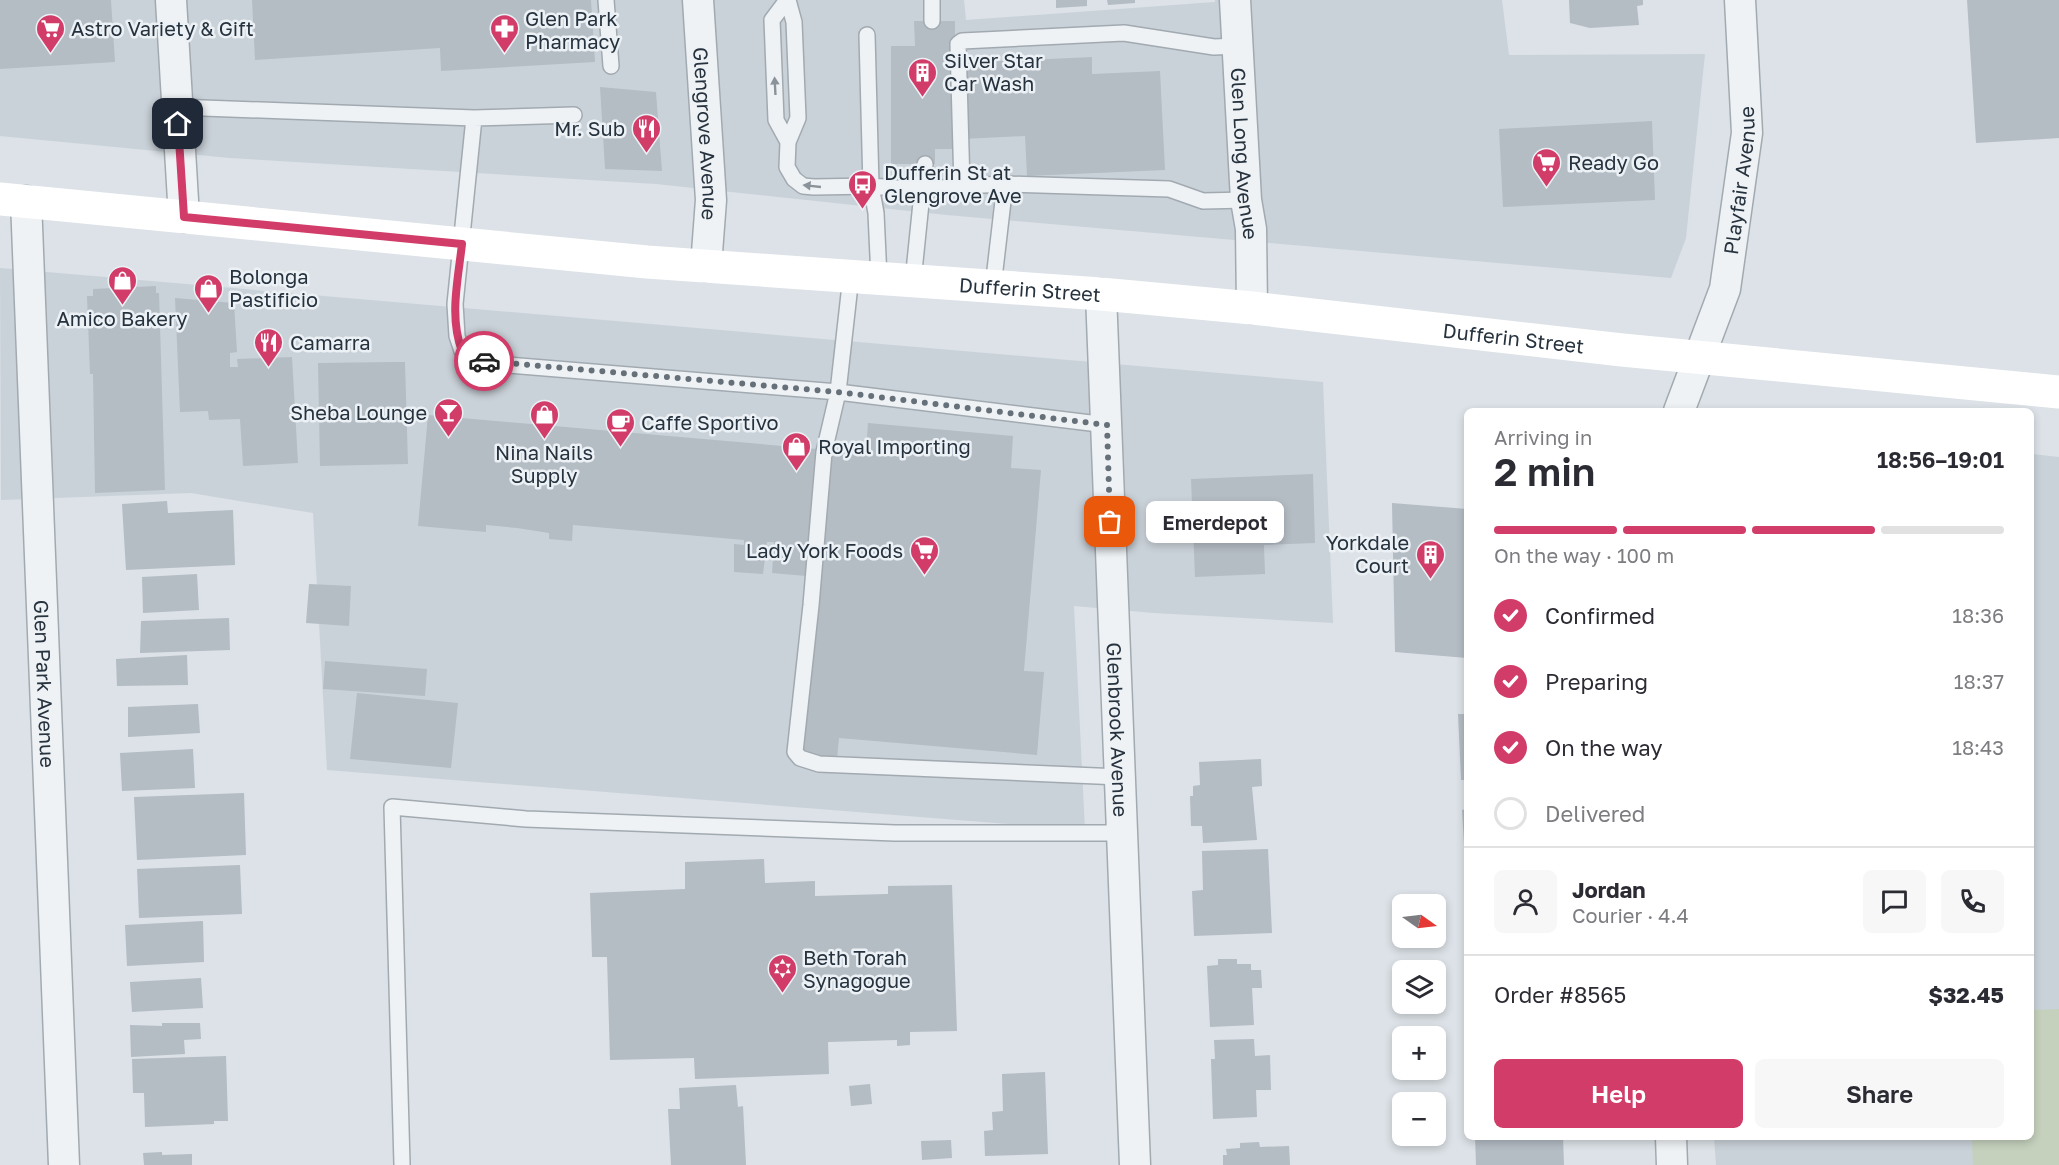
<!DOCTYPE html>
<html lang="en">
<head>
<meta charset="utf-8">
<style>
  body { margin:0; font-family:"Golos Text",sans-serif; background:#f7f7f7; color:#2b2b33; height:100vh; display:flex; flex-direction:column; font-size:22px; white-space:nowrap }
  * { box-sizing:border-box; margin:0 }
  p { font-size:20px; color:#7c7c81 }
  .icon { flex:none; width:33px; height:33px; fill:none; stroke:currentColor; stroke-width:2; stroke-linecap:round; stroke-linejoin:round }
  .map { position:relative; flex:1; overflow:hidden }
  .details { position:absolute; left:1464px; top:408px; width:570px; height:732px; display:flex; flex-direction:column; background:#fff; border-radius:9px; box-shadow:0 3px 9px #0003 }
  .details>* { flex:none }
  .needle { width:39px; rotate:104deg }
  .fabs { position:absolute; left:1392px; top:894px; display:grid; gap:12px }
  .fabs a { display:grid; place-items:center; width:54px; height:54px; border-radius:9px; background:#fff; box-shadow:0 3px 9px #0003; font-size:30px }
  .pin { position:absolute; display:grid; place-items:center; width:51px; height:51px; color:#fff; margin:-26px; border-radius:12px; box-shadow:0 3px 9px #0006 }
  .courier { position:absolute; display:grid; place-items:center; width:60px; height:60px; margin:-30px; border:4px solid #d13c68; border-radius:50%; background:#fff; color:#222; box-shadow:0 2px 8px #0007 }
  .bubble { position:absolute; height:42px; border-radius:9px; background:#fff; box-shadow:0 3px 9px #0003; font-size:20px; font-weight:600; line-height:42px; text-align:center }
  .overview em { font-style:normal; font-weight:600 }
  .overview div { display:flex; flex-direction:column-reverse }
  .overview { display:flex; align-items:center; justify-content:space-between; height:102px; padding:0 30px }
  h1 { font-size:39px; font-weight:600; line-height:45px }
  .bar { display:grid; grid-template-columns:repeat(4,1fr); gap:9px 6px; align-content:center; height:72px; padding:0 30px }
  .bar i { height:8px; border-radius:4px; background:#e1e1e2 }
  .bar .active { background:#d13c68 }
  .bar p { grid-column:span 4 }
  .line { display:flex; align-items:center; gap:15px; padding:0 30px; border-top:2px solid #e1e1e2 }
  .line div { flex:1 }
  .round { display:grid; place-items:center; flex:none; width:63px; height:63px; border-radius:9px; background:#f7f7f7 }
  ol { padding:0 30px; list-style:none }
  li { display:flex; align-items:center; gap:18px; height:66px }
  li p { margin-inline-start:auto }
  li .icon { padding:6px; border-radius:50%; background:#d13c68; color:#fff; stroke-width:4 }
  li:last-child { color:#7c7c81 }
  li i { width:33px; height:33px; border:3px solid #e1e1e2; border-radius:50% }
  .button { display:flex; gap:12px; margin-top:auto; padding:12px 30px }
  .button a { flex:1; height:69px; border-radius:9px; background:#d13c68; color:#fff; font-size:24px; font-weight:600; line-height:69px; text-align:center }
  .button a+a { background:#f7f7f7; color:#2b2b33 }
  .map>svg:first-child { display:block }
</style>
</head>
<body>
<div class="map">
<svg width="2059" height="1165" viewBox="0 0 2059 1165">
  <rect width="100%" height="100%" fill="#dce2e7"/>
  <!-- built -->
  <path fill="#cad2d9" d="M0,0H964L966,20L1215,2V0H1502L1509,55L1705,54L1686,238L1671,278L947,215L656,184L230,158L0,136Z
    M0,268L1323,382L1333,623L1154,613L1074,606L1085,830L327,770L313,513L191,493L1,500Z
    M2031,454L2059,457V1165H1716L1714,1137H2031Z"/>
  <!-- green -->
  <path fill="#c5d1bd" d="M2059,1009V1165H1973L1972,1137H2031V1010Z"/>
  <!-- building -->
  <path fill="#b4bcc4" d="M0,0H111L115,62L0,69Z
    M252,0H591L595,62L441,71L440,48L255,60Z
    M1056,0H1087V6L1056,8Z
    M1107,0H1135V3L1108,5Z
    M1569,0H1643V5L1637,6L1639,25L1590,28L1570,23Z
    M1967,0H2059V138L1976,143Z
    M914,21H955V149H935V164H891V46H915Z
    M1092,57V74L1160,71L1165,170L1027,176L1025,136L963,139L960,63Z
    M600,87L656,92L662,171L605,169Z
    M1652,121L1655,200L1503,207L1499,129Z
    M156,286V293H159L165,490L95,493L93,374H90L87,296H93V289Z
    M175,298L234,303L237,352L230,353V367H238L237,359L292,357L298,463L243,466L240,419L209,420L208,411L180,412Z
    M395,362H405L408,464L320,466L318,363Z
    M428,415L817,449L806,576L772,573L774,542H767L763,574L734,572V544L744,545V540L573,525L572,541L549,539V533L517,528L486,525V532L418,526Z
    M868,423L1013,436L1011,468L1041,470L1024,671L1044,672L1037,755L839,738L837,759L801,755L829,452L862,455V451L866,452Z
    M1313,474L1315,543L1264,545L1265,574L1195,577L1191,479Z
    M167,501L168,513L233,510L235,565L126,570L122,504Z
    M1392,503L1467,509V658L1395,652Z
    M197,574L199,610L143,613L142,577Z
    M309,584L351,586L349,626L306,623Z
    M229,618L230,650L140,653L141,621Z
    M187,655L188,685L117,686L116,659Z
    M325,661L427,669L425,696L323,689Z
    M357,693L458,703L451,768L350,759Z
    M198,704L200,733L128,737V707Z
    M1458,714H1467V780H1461Z
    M193,749L195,788L122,791L120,753Z
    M1261,759L1262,786L1252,787L1257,840L1203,843L1202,826H1191L1190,796H1193V786L1200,785L1199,762Z
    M244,793L246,855L137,860L134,797Z
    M1467,809V861H1465L1462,810Z
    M1268,849L1272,933L1194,936L1192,891L1203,890L1202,851Z
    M764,859L765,883L815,881V896L888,894V886L952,885L957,1031L910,1032V1045L897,1046V1040L828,1042L829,1074L695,1079L694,1058L610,1060L607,957H592L590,893L685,889V862Z
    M240,865L242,914L139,918L137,869Z
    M203,921L204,962L127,966L125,925Z
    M1218,959H1237V964H1251V970H1261L1262,988H1252L1254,1025L1210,1027L1207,966L1218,965Z
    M201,978L203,1008L132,1012L130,982Z
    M162,1023H200L201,1039L184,1040L185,1054L131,1057L130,1025L162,1026Z
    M1254,1039L1255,1056L1270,1055L1271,1090H1256L1257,1117L1213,1119L1211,1059H1215L1214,1040Z
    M226,1056L228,1121H214V1124L145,1127L144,1093H133L132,1059Z
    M1045,1072L1048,1154L985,1156L984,1131L993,1130L992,1112L1003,1111L1002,1074Z
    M870,1084L872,1104L851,1106L849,1086Z
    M736,1085L738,1107L743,1106L746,1165H671L668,1109H680L679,1088Z
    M1475,1137H1563L1564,1165H1476Z
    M951,1140L952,1158L922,1160L921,1141Z
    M1259,1142L1260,1147L1289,1146L1290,1165H1223V1155H1227L1226,1149L1240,1148V1143Z
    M162,1152V1155L192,1154V1165H144L143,1153Z"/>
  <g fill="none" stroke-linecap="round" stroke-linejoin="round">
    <defs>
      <path id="service" d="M606,0L611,66
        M787,0L772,20L776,120L788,142
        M788,0L794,22L798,118L788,142L787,167L794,179L803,186L814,187L871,186L922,190L962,186
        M932,0V21
        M867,35L871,186L876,213L879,278
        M177,107L474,118
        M574,115L474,118L455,304L457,336L462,351L495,364L838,392L1107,425
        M1005,184L1169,189L1203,201L1246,200
        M851,276L838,392L824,452L811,605L795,752L800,758L819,764L1120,777
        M913,281L925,164
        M993,287L1005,184L962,186L958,44L962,41L1124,33L1214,47L1238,46
        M402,1164L392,807L526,819L895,833H1122"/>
      <g id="minor">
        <path d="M171,0L184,217"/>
        <path id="s1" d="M698,0L711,200L706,266"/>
        <path id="s2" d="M1235,0L1246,200L1251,229L1252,308"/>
        <path id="s3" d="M26,201L64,1165"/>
        <path id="s4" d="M1101,294L1135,1165"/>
        <path id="s5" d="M1679,411L1725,289L1747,133L1740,0"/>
        <path d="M1671,1137L1672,1165"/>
      </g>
    </defs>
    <!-- service casing -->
    <use href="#service" stroke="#a2aab1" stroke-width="18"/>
    <!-- minor casing -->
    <use href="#minor" stroke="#a2aab1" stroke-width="33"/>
    <!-- service -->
    <use href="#service" stroke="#eff2f5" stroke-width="15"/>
    <!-- minor -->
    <use href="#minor" stroke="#eff2f5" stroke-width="30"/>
    <!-- secondary -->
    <path stroke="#fff" stroke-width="33" id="s6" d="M0,199L647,262L1101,294L1252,308L1622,350L2059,392"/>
  </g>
  <!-- one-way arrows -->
  <defs><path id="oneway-solid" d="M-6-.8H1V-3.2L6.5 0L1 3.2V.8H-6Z" transform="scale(1.5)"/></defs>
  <g fill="#8a929a">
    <use href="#oneway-solid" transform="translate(775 86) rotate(-93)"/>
    <use href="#oneway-solid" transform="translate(812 186) rotate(-174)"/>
  </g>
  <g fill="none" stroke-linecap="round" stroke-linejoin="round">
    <!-- done -->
    <path stroke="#667079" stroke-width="6" stroke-dasharray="0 10.8" d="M484,361L838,392L1107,425L1110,522"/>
    <!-- route -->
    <path stroke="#d13c68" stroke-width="8" d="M178,124L184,217L462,244C458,280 449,317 462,351L484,361"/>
  </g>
  <!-- icons -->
  <defs>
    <symbol id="supermarket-pin" viewBox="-11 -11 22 30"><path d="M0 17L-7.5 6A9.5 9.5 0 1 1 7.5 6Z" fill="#d13c68" stroke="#ecf1f5"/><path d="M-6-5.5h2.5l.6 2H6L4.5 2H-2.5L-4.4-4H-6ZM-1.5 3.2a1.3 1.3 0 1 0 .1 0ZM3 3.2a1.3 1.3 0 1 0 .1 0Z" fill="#fff"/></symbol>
    <symbol id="pharmacy-pin" viewBox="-11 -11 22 30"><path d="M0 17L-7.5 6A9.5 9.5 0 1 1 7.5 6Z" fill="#d13c68" stroke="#ecf1f5"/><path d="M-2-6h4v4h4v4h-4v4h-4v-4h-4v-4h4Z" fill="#fff"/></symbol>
    <symbol id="building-pin" viewBox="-11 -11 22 30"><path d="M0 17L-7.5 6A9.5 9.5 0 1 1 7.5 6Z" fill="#d13c68" stroke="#ecf1f5"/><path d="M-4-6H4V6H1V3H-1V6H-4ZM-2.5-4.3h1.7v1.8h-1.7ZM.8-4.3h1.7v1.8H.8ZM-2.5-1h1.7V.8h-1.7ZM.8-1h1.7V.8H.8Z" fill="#fff"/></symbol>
    <symbol id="restaurant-pin" viewBox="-11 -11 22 30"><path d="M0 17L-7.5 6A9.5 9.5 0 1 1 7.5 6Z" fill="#d13c68" stroke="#ecf1f5"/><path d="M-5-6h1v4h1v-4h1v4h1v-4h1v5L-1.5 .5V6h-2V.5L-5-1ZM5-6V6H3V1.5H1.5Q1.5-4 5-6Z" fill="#fff"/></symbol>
    <symbol id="bus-pin" viewBox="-11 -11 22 30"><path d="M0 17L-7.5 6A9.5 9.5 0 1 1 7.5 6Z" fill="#d13c68" stroke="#ecf1f5"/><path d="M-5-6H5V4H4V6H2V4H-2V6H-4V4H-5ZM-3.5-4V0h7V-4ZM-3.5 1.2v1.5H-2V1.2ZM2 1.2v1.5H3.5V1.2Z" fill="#fff"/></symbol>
    <symbol id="shop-pin" viewBox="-11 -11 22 30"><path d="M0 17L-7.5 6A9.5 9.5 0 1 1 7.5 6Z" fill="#d13c68" stroke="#ecf1f5"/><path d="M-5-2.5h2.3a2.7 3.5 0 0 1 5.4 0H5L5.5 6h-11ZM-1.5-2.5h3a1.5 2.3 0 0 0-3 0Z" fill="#fff"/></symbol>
    <symbol id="bar-pin" viewBox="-11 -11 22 30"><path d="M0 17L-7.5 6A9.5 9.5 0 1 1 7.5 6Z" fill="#d13c68" stroke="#ecf1f5"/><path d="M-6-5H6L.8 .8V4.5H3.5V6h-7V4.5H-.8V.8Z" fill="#fff"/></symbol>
    <symbol id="cafe-pin" viewBox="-11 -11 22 30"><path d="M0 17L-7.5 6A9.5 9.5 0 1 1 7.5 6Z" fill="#d13c68" stroke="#ecf1f5"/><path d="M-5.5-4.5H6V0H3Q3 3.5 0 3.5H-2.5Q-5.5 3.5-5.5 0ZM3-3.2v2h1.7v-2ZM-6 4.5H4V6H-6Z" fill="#fff"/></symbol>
    <symbol id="synagogue-pin" viewBox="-11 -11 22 30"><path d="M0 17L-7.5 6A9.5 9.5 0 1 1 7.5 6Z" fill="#d13c68" stroke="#ecf1f5"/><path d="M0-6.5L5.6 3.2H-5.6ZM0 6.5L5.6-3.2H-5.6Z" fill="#fff"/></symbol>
  </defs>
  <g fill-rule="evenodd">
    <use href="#supermarket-pin" x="34" y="12" width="33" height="45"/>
    <use href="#pharmacy-pin" x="488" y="12" width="33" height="45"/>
    <use href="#building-pin" x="906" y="56" width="33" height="45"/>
    <use href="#restaurant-pin" x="630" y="112" width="33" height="45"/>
    <use href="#supermarket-pin" x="1530" y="146" width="33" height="45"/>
    <use href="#bus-pin" x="846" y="168" width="33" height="45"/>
    <use href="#shop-pin" x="106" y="264" width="33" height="45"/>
    <use href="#shop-pin" x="192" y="272" width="33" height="45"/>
    <use href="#restaurant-pin" x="252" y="326" width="33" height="45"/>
    <use href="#bar-pin" x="432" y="396" width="33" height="45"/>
    <use href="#shop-pin" x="528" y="398" width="33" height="45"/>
    <use href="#cafe-pin" x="604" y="406" width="33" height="45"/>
    <use href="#shop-pin" x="780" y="430" width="33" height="45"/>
    <use href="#supermarket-pin" x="908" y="534" width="33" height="45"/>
    <use href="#building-pin" x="1414" y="538" width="33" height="45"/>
    <use href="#synagogue-pin" x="766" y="952" width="33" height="45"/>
  </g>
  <g text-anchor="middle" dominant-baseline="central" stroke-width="5" stroke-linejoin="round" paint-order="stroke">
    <!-- poi labels -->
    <g font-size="20" fill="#26323e" stroke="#ecf1f5" text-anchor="start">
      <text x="525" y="18">Glen Park<tspan x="525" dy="23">Pharmacy</tspan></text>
      <text x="71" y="28">Astro Variety &amp; Gift</text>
      <text x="944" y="60">Silver Star<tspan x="944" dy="23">Car Wash</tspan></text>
      <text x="625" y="128" text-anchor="end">Mr. Sub</text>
      <text x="1568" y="162">Ready Go</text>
      <text x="884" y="172">Dufferin St at<tspan x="884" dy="23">Glengrove Ave</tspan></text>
      <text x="229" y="276">Bolonga<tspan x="229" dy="23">Pastificio</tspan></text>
      <text x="122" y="318" text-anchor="middle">Amico Bakery</text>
      <text x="290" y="342">Camarra</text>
      <text x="427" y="412" text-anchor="end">Sheba Lounge</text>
      <text x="641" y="422">Caffe Sportivo</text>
      <text x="818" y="446">Royal Importing</text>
      <text x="544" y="452" text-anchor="middle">Nina Nails<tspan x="544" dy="23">Supply</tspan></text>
      <text x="1409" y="542" text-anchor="end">Yorkdale<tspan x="1409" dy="23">Court</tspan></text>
      <text x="903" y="550" text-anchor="end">Lady York Foods</text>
      <text x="803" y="957">Beth Torah<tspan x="803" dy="23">Synagogue</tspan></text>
    </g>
    <!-- street labels -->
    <g font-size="20" fill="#26323e" stroke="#ecf1f5">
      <text stroke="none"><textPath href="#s1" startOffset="134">Glengrove Avenue</textPath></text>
      <text stroke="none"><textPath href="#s2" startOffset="154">Glen Long Avenue</textPath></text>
      <text stroke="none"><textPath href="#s5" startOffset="240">Playfair Avenue</textPath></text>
      <text stroke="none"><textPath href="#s6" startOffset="1034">Dufferin Street</textPath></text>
      <text stroke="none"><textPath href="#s6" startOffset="1520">Dufferin Street</textPath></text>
      <text stroke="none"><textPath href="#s3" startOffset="483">Glen Park Avenue</textPath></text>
      <text stroke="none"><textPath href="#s4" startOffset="436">Glenbrook Avenue</textPath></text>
    </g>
  </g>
</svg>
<div class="fabs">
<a><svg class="needle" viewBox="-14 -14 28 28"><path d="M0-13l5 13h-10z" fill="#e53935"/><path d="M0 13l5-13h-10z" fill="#7c7c81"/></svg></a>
<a><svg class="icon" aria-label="layers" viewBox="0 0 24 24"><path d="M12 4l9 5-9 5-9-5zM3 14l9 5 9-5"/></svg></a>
<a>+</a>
<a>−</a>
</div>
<div class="pin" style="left:1110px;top:522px;background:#ea580c"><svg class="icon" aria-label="bag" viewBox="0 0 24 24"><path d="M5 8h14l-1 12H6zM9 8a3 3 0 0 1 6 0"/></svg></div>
<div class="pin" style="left:178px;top:124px;background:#1f2937"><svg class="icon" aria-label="home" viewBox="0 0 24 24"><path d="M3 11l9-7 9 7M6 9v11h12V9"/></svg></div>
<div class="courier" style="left:484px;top:361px"><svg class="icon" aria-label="car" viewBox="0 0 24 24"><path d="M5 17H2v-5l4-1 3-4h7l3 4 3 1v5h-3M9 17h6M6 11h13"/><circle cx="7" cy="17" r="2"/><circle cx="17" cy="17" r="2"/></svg></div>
<div class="bubble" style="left:1146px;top:501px;width:138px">Emerdepot</div>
<section class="details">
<div class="overview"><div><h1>2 min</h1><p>Arriving in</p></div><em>18:56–19:01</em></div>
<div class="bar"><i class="active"></i><i class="active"></i><i class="active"></i><i></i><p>On the way · 100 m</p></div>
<ol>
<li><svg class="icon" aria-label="check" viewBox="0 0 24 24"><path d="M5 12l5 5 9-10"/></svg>Confirmed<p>18:36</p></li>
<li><svg class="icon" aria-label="check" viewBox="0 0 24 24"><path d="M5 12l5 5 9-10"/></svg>Preparing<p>18:37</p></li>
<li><svg class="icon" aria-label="check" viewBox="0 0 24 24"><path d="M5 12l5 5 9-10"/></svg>On the way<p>18:43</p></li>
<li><i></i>Delivered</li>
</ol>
<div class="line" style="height:108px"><a class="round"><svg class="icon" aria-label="person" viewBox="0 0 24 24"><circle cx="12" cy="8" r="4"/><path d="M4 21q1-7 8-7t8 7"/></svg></a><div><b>Jordan</b><p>Courier · 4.4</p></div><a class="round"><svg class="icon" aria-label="chat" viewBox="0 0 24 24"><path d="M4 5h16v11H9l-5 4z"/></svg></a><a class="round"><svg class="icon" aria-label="phone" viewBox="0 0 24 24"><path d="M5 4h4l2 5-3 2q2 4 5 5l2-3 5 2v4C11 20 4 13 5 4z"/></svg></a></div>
<div class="line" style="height:78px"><div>Order #8565</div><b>$32.45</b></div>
<div class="button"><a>Help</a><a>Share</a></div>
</section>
</div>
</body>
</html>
